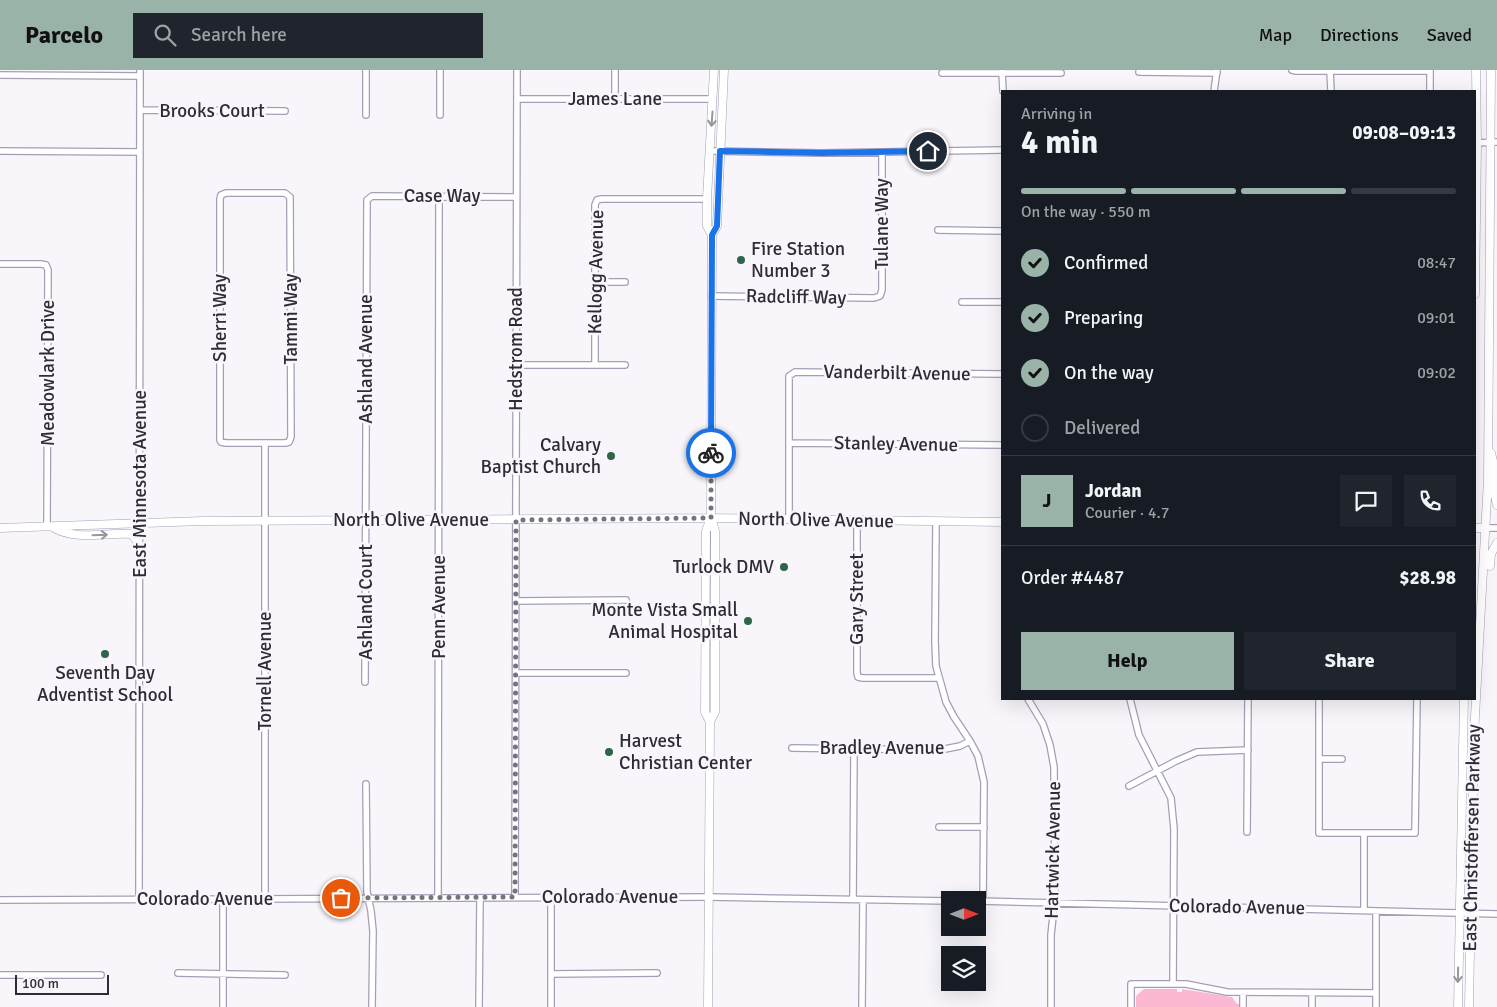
<!DOCTYPE html>
<html lang="en">
<head>
<meta charset="utf-8">
<style>
  body { margin:0; font-family:Signika,sans-serif; background:#20242c; color:#f1f3f6; height:100vh; display:flex; flex-direction:column; font-size:19px; white-space:nowrap }
  * { box-sizing:border-box; margin:0 }
  p { font-size:16px; color:#9ea1a6 }
  .icon { flex:none; width:28px; height:28px; fill:none; stroke:currentColor; stroke-width:2; stroke-linecap:round; stroke-linejoin:round }
  .map { position:relative; flex:1; overflow:hidden }
  .drawer { position:absolute; left:1001px; top:20px; width:475px; height:610px; display:flex; flex-direction:column; background:#171b24; border-radius:0px; box-shadow:0 5px 20px #0002 }
  .drawer>* { flex:none }
  .needle { width:32px; rotate:90deg }
  .tools { position:absolute; left:941px; top:821px; display:grid; gap:10px }
  .tools a { display:grid; place-items:center; width:45px; height:45px; border-radius:0px; background:#171b24; box-shadow:0 5px 20px #0002; font-size:25px }
  .scale { position:absolute; left:15px; bottom:12px; width:94px; box-sizing:border-box; padding-left:5px; border:2px solid #2f2c36; border-top:0; font-size:14px; line-height:18px; white-space:nowrap; color:#2f2c36; -webkit-text-stroke:4px #f8f6fb; paint-order:stroke }
  .pin { position:absolute; display:grid; place-items:center; width:42px; height:42px; color:#fff; margin:-21px; border:2px solid #fff; border-radius:50%; box-shadow:0 1px 5px #0007 }
  .courier { position:absolute; display:grid; place-items:center; width:50px; height:50px; margin:-25px; border:4px solid #1a73e8; border-radius:50%; background:#fff; color:#222; box-shadow:0 1px 6px #0007 }
  .overview em { font-style:normal; font-weight:700 }
  .overview div { display:flex; flex-direction:column-reverse }
  .overview { display:flex; align-items:center; justify-content:space-between; height:85px; padding:0 20px }
  h1 { font-size:32px; font-weight:700; line-height:38px }
  .bar { display:grid; grid-template-columns:repeat(4,1fr); gap:8px 5px; align-content:center; height:60px; padding:0 20px }
  .bar i { height:6px; border-radius:4px; background:#363941 }
  .bar .active { background:#99b3a9 }
  .bar p { grid-column:span 4 }
  .line { display:flex; align-items:center; gap:12px; padding:0 20px; border-top:1px solid #363941 }
  .line div { flex:1 }
  .round { display:grid; place-items:center; flex:none; width:52px; height:52px; border-radius:0px; background:#20242c }
  ol { padding:0 20px; list-style:none }
  li { display:flex; align-items:center; gap:15px; height:55px }
  li p { margin-inline-start:auto }
  li .icon { padding:5px; border-radius:50%; background:#99b3a9; color:#111; stroke-width:4 }
  li:last-child { color:#9ea1a6 }
  li i { width:28px; height:28px; border:2px solid #363941; border-radius:50% }
  .action { display:flex; gap:10px; margin-top:auto; padding:10px 20px }
  .action a { flex:1; height:58px; border-radius:0px; background:#99b3a9; color:#111; font-size:20px; font-weight:700; line-height:58px; text-align:center }
  .action a+a { background:#20242c; color:#f1f3f6 }
  header { display:flex; align-items:center; gap:30px; box-sizing:border-box; height:70px; padding:0 25px; background:#99b3a9; color:#111 }
  header strong { font-size:24px }
  nav { display:flex; gap:28px; margin-inline-start:auto; font-size:18px }
  .search { width:350px; height:45px; background:#20242c; display:flex; align-items:center; gap:12px; box-sizing:border-box; padding:0 18px; border-radius:0px; color:#9ea1a6; font-size:19px }
  .map>svg:first-child { display:block }
</style>
</head>
<body>
<header>
<strong>Parcelo</strong>
<div class="search"><svg class="icon" aria-label="search" viewBox="0 0 24 24"><circle cx="10" cy="10" r="6"/><path d="M15 15l6 6"/></svg>Search here</div>
<nav><a>Map</a><a>Directions</a><a>Saved</a></nav>
</header>
<div class="map">
<svg width="1497" height="937" viewBox="0 0 1497 937">
  <rect width="100%" height="100%" fill="#f8f6fb"/>
  <!-- green -->
  <path fill="#fcb7d2" d="M1144,919H1177V922H1182V919L1232,927L1237,934H1239V937H1136V926Z"/>
  <g fill="none" stroke-linecap="round" stroke-linejoin="round">
    <defs>
      <path id="street" d="M615,0V29
        M1292,0L1296,1H1430
        M1002,1L1003,21
        M1330,1L1331,21
        M1139,2L1217,3
        M942,3H1061
        M0,5L140,6
        M1214,21L1217,0
        M1430,21V0
        M517,29H713
        M140,40L285,41
        M366,45V0
        M440,45V0
        M1475,73L1497,72
        M0,81L140,82
        M710,81L821,83L1002,80
        M226,123H285L290,127L291,367L289,372L285,373H226L221,372L220,370V129L221,125Z
        M938,160L1002,161
        M0,194H41L46,195L48,200L47,457
        M595,212H625
        M711,226L874,228L880,226L882,220V82
        M962,232H1002
        M516,295H625
        M595,295V135L597,130L601,129H707
        M789,373L1002,375
        M789,450V306L795,302L1002,304
        M857,451V603L858,607L863,608H939
        M936,452L935,571L936,596L946,632L954,647L970,671L978,686L984,712L983,831
        M1487,458H1497
        M516,531L626,530
        M516,603H626
        M365,612L367,130L372,126L516,127
        M1028,629L1043,654L1050,675L1054,697L1055,828L1051,865V937
        M1130,629L1139,665L1171,728L1174,759L1173,913
        M1319,629V763H1415L1417,629
        M792,678L940,680L960,676L970,671
        M1319,689H1342
        M366,714L367,822L371,841L373,861L372,937
        M1129,716L1176,691L1197,682L1248,680
        M939,757H984
        M1247,762L1248,629
        M1364,763V840
        M515,827L517,0
        M551,827V937
        M438,828L439,127
        M139,829L140,0
        M223,829V937
        M265,829V374
        M853,829L854,680
        M0,830L709,827L950,831
        M978,831L1497,844
        M1376,841V937
        M178,903L285,905
        M551,904L657,903
        M0,905H101
        M479,937L480,828
        M862,937L863,830
        M1131,937V914H1186L1227,922L1376,923
        M1243,937V923
        M1312,937V923"/>
      <path id="secondary" d="M712,165L707,156V129L714,0
        M1475,224L1477,73L1476,0
        M1491,383L1495,399V426L1497,435
        M0,458L203,451L711,448L1002,452
        M54,458C78,471 105,462 132,464L136,470L140,480
        M1475,458H1487
        M1490,496L1491,484L1497,473
        M710,652L705,642L706,461L711,448
        M708,937L710,652L715,642V461L711,448L712,165L717,156L724,0
        M1458,937L1464,629
        M1469,937L1474,665L1488,409L1491,0"/>
    </defs>
    <!-- street casing -->
    <use href="#street" stroke="#a59eb6" stroke-width="8"/>
    <!-- secondary casing -->
    <use href="#secondary" stroke="#a59eb6" stroke-width="9"/>
    <!-- street -->
    <use href="#street" stroke="#fff" stroke-width="5.5"/>
    <!-- secondary -->
    <use href="#secondary" stroke="#fff" stroke-width="8"/>
  </g>
  <!-- one-way arrows -->
  <defs><path id="oneway-shaft" d="M-6 0H5M1.5-3L5.5 0L1.5 3" fill="none" stroke-width="1.6" stroke-linecap="round" stroke-linejoin="round" transform="scale(1.25)"/></defs>
  <g stroke="#97969a">
    <use href="#oneway-shaft" transform="translate(712 49) rotate(94)"/>
    <use href="#oneway-shaft" transform="translate(100 465) rotate(-2)"/>
    <use href="#oneway-shaft" transform="translate(1458 905) rotate(91)"/>
  </g>
  <g fill="none" stroke-linecap="round" stroke-linejoin="round">
    <!-- done -->
    <path stroke="#75737b" stroke-width="5" stroke-dasharray="0 9" d="M341,828L515,827L516,450L711,448V383"/>
    <!-- route -->
    <path stroke="#1a73e8" stroke-width="6" d="M711,383L712,165L717,156L720,81L821,83L928,81"/>
  </g>
  <!-- markers -->
  <g fill="#2e654b" stroke="#f8f6fb" stroke-width="2">
    <circle cx="741" cy="190" r="5"/>
    <circle cx="611" cy="386" r="5"/>
    <circle cx="784" cy="497" r="5"/>
    <circle cx="748" cy="551" r="5"/>
    <circle cx="105" cy="584" r="5"/>
    <circle cx="609" cy="682" r="5"/>
  </g>
  <g text-anchor="middle" dominant-baseline="central" stroke-width="5" stroke-linejoin="round" paint-order="stroke">
    <!-- street labels -->
    <g font-size="19" fill="#2f2c36" stroke="#f8f6fb">
      <text x="615" y="29">James Lane</text>
      <text x="212" y="41">Brooks Court</text>
      <text x="442" y="126">Case Way</text>
      <text transform="translate(882 154) rotate(-90)">Tulane Way</text>
      <text transform="translate(596 202) rotate(-89)">Kellogg Avenue</text>
      <text transform="translate(796 227) rotate(1)">Radcliff Way</text>
      <text transform="translate(220 248) rotate(-90)">Sherri Way</text>
      <text transform="translate(291 249) rotate(-90)">Tammi Way</text>
      <text transform="translate(516 279) rotate(-90)">Hedstrom Road</text>
      <text transform="translate(366 289) rotate(-90)">Ashland Avenue</text>
      <text transform="translate(48 303) rotate(-90)">Meadowlark Drive</text>
      <text transform="translate(897 303) rotate(1)">Vanderbilt Avenue</text>
      <text transform="translate(896 374) rotate(1)">Stanley Avenue</text>
      <text transform="translate(140 414) rotate(-90)">East Minnesota Avenue</text>
      <text x="411" y="450">North Olive Avenue</text>
      <text transform="translate(816 450) rotate(1)">North Olive Avenue</text>
      <text transform="translate(857 529) rotate(-90)">Gary Street</text>
      <text transform="translate(366 532) rotate(-90)">Ashland Court</text>
      <text transform="translate(439 537) rotate(-90)">Penn Avenue</text>
      <text transform="translate(265 601) rotate(-90)">Tornell Avenue</text>
      <text x="882" y="678">Bradley Avenue</text>
      <text transform="translate(1472 768) rotate(-89)">East Christoffersen Parkway</text>
      <text transform="translate(1053 780) rotate(-89)">Hartwick Avenue</text>
      <text x="610" y="827">Colorado Avenue</text>
      <text x="205" y="829">Colorado Avenue</text>
      <text transform="translate(1237 837) rotate(1)">Colorado Avenue</text>
    </g>
    <!-- poi labels -->
    <g font-size="19" fill="#2f2c36" stroke="#f8f6fb" text-anchor="end">
      <text x="751" y="179" text-anchor="start">Fire Station<tspan x="751" dy="22">Number 3</tspan></text>
      <text x="601" y="375">Calvary<tspan x="601" dy="22">Baptist Church</tspan></text>
      <text x="774" y="497">Turlock DMV</text>
      <text x="738" y="540">Monte Vista Small<tspan x="738" dy="22">Animal Hospital</tspan></text>
      <text x="105" y="603" text-anchor="middle">Seventh Day<tspan x="105" dy="22">Adventist School</tspan></text>
      <text x="619" y="671" text-anchor="start">Harvest<tspan x="619" dy="22">Christian Center</tspan></text>
    </g>
  </g>
</svg>
<div class="tools">
<a><svg class="needle" viewBox="-14 -14 28 28"><path d="M0-13l5 13h-10z" fill="#e53935"/><path d="M0 13l5-13h-10z" fill="#9ea1a6"/></svg></a>
<a><svg class="icon" aria-label="layers" viewBox="0 0 24 24"><path d="M12 4l9 5-9 5-9-5zM3 14l9 5 9-5"/></svg></a>
</div>
<div class="scale">100 m</div>
<div class="pin" style="left:341px;top:828px;background:#ea580c"><svg class="icon" aria-label="bag" viewBox="0 0 24 24"><path d="M5 8h14l-1 12H6zM9 8a3 3 0 0 1 6 0"/></svg></div>
<div class="pin" style="left:928px;top:81px;background:#1f2937"><svg class="icon" aria-label="home" viewBox="0 0 24 24"><path d="M3 11l9-7 9 7M6 9v11h12V9"/></svg></div>
<div class="courier" style="left:711px;top:383px"><svg class="icon" aria-label="bike" viewBox="0 0 24 24"><circle cx="6" cy="16" r="4"/><circle cx="18" cy="16" r="4"/><path d="M6 16l4-8h5l3 8M10 8l3 8H6M13 5h3"/></svg></div>
<section class="drawer">
<div class="overview"><div><h1>4 min</h1><p>Arriving in</p></div><em>09:08–09:13</em></div>
<div class="bar"><i class="active"></i><i class="active"></i><i class="active"></i><i></i><p>On the way · 550 m</p></div>
<ol>
<li><svg class="icon" aria-label="check" viewBox="0 0 24 24"><path d="M5 12l5 5 9-10"/></svg>Confirmed<p>08:47</p></li>
<li><svg class="icon" aria-label="check" viewBox="0 0 24 24"><path d="M5 12l5 5 9-10"/></svg>Preparing<p>09:01</p></li>
<li><svg class="icon" aria-label="check" viewBox="0 0 24 24"><path d="M5 12l5 5 9-10"/></svg>On the way<p>09:02</p></li>
<li><i></i>Delivered</li>
</ol>
<div class="line" style="height:90px"><b class="round" style="background:#99b3a9;color:#111">J</b><div><b>Jordan</b><p>Courier · 4.7</p></div><a class="round"><svg class="icon" aria-label="chat" viewBox="0 0 24 24"><path d="M4 5h16v11H9l-5 4z"/></svg></a><a class="round"><svg class="icon" aria-label="phone" viewBox="0 0 24 24"><path d="M5 4h4l2 5-3 2q2 4 5 5l2-3 5 2v4C11 20 4 13 5 4z"/></svg></a></div>
<div class="line" style="height:65px"><div>Order #4487</div><b>$28.98</b></div>
<div class="action"><a>Help</a><a>Share</a></div>
</section>
</div>
</body>
</html>
